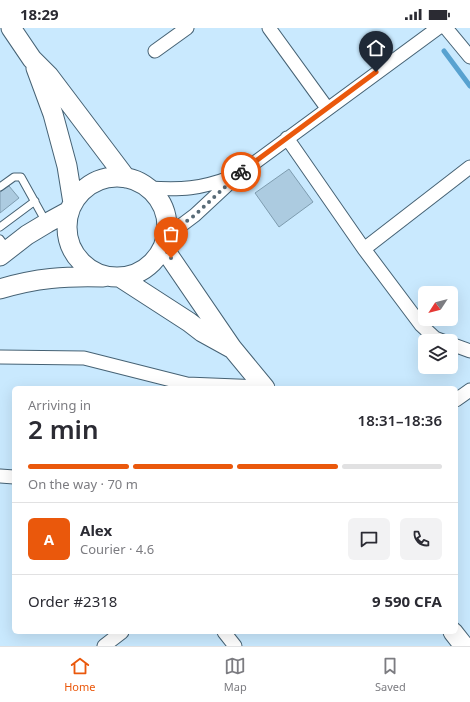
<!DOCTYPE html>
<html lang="en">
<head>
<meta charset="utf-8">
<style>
  body { margin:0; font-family:"Noto Sans",sans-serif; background:#f2f2f3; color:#2b2b33; height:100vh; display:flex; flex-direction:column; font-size:15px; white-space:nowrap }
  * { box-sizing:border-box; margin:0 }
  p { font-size:13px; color:#7c7c81 }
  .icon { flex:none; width:22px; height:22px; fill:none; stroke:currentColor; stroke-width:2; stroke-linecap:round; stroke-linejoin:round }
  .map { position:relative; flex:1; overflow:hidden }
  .panel { position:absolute; left:12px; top:358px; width:446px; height:248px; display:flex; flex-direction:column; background:#fff; border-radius:6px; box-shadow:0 4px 16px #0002 }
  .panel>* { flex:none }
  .needle { width:26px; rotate:234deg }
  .controls { position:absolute; left:418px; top:258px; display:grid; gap:8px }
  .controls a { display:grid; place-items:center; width:40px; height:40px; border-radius:6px; background:#fff; box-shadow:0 4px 16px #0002; font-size:20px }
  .pin { position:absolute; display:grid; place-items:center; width:34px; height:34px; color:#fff; margin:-41px -17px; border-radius:50% 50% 50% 0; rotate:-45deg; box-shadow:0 0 4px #0007 }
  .pin .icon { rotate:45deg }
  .courier { position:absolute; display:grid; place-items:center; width:40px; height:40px; margin:-20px; border:3px solid #ea580c; border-radius:50%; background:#fff; color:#222; box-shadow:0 1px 5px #0007 }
  .overview em { font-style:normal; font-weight:600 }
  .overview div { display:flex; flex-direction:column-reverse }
  .overview { display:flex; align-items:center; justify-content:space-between; height:68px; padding:0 16px }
  h1 { font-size:26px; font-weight:600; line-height:30px }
  .bar { display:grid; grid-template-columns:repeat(4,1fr); gap:6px 4px; align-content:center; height:48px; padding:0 16px }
  .bar i { height:5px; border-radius:3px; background:#e1e1e2 }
  .bar .current { background:#ea580c }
  .bar p { grid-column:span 4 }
  .line { display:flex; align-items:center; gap:10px; padding:0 16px; border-top:1px solid #e1e1e2 }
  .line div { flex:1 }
  .round { display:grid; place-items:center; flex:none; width:42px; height:42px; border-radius:6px; background:#f2f2f3 }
  .status { display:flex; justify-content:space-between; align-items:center; height:28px; padding:0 20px; background:#fff; direction:ltr }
  .status svg { height:11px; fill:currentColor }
  .tab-bar { display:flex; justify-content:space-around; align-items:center; height:56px; border-top:1px solid #e1e1e2; background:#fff; font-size:11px; color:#7c7c81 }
  .tab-bar a { display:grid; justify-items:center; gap:2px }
  .tab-bar .current { color:#ea580c }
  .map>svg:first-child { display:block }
</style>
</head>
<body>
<div class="status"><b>18:29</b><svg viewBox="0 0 49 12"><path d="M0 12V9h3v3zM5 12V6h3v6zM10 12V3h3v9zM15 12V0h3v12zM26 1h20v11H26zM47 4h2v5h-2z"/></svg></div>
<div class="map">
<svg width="470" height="618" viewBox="0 0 470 618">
  <rect width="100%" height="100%" fill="#c9e9fe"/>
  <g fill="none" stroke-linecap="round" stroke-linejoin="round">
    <!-- stream -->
    <path stroke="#58a2d0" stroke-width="5" d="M444,23L470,58"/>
  </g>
  <!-- building -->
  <path fill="#accbe0" stroke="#7e9caf" d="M289,141L313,174L279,199L255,165Z
    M9,158L19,170L0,185V164Z"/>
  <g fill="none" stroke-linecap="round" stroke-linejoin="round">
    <defs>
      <path id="lane" d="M0,159L14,149H21L46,194
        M0,199L35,173
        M0,211L8,222"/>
      <path id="street" d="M269,0L327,80
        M446,0L470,29
        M155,23L187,0
        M287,110L364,221L421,297L435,310L443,313
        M148,160C182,162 200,161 232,149
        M167,208L195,187L238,147L438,0
        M364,221L470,139
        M451,316L470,323
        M0,329L84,330L187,356L264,359
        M456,372L470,362
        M0,448L14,449
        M224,604L235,618
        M104,618L122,604"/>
      <path id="secondary" d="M11,0L32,31L49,48L126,150
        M36,40L53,86L67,138L73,175
        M67 199a50 50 0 1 1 100 0a50 50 0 1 1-100 0Z
        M163,219L232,320L265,360
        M0,228L27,207L47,195L69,183
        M121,250L189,294L202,304L231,320
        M0,261C36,250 65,248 103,249
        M453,604L464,618"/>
    </defs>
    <!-- lane casing -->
    <use href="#lane" stroke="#466274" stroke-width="9"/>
    <!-- street casing -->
    <use href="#street" stroke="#466274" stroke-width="15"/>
    <!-- secondary casing -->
    <use href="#secondary" stroke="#466274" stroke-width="21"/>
    <!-- lane -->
    <use href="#lane" stroke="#fff" stroke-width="7"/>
    <!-- street -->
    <use href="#street" stroke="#fff" stroke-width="13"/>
    <!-- secondary -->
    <use href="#secondary" stroke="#fff" stroke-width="19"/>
  </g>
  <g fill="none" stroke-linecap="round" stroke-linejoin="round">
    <!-- done -->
    <path stroke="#586b77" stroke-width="4" stroke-dasharray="0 7.2" d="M171,230L164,219L166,208L195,187L241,144"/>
    <!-- route -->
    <path stroke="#ea580c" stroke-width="5" d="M241,144L376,44"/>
  </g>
</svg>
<div class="controls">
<a><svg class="needle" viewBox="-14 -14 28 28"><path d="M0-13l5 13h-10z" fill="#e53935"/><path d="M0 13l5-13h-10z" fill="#7c7c81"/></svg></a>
<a><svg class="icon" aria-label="layers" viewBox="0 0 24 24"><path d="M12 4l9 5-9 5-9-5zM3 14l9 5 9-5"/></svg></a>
</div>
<div class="pin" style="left:171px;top:230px;background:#ea580c"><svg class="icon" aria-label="bag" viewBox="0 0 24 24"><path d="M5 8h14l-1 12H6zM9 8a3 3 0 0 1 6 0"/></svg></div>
<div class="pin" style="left:376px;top:44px;background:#1f2937"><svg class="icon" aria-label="home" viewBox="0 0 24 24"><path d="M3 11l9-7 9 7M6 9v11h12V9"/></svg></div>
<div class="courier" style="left:241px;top:144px"><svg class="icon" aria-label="bike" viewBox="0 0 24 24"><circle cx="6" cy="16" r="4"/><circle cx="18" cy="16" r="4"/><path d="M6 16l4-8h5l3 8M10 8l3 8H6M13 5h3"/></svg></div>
<section class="panel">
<div class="overview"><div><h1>2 min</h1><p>Arriving in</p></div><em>18:31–18:36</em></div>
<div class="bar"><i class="current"></i><i class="current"></i><i class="current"></i><i></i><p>On the way · 70 m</p></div>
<div class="line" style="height:72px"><b class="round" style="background:#ea580c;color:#fff">A</b><div><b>Alex</b><p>Courier · 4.6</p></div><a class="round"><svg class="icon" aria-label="chat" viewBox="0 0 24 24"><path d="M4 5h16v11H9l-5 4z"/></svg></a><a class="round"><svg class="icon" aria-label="phone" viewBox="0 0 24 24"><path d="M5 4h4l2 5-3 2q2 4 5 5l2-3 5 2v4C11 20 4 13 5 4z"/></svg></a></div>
<div class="line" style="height:52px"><div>Order #2318</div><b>9 590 CFA</b></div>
</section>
</div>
<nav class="tab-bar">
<a class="current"><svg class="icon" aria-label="home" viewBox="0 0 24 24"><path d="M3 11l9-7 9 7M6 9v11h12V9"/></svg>Home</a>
<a><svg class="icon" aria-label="map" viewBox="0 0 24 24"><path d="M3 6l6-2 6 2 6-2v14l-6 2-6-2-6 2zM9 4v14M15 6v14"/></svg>Map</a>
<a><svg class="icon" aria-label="saved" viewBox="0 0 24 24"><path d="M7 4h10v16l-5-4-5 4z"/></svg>Saved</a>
</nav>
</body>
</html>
